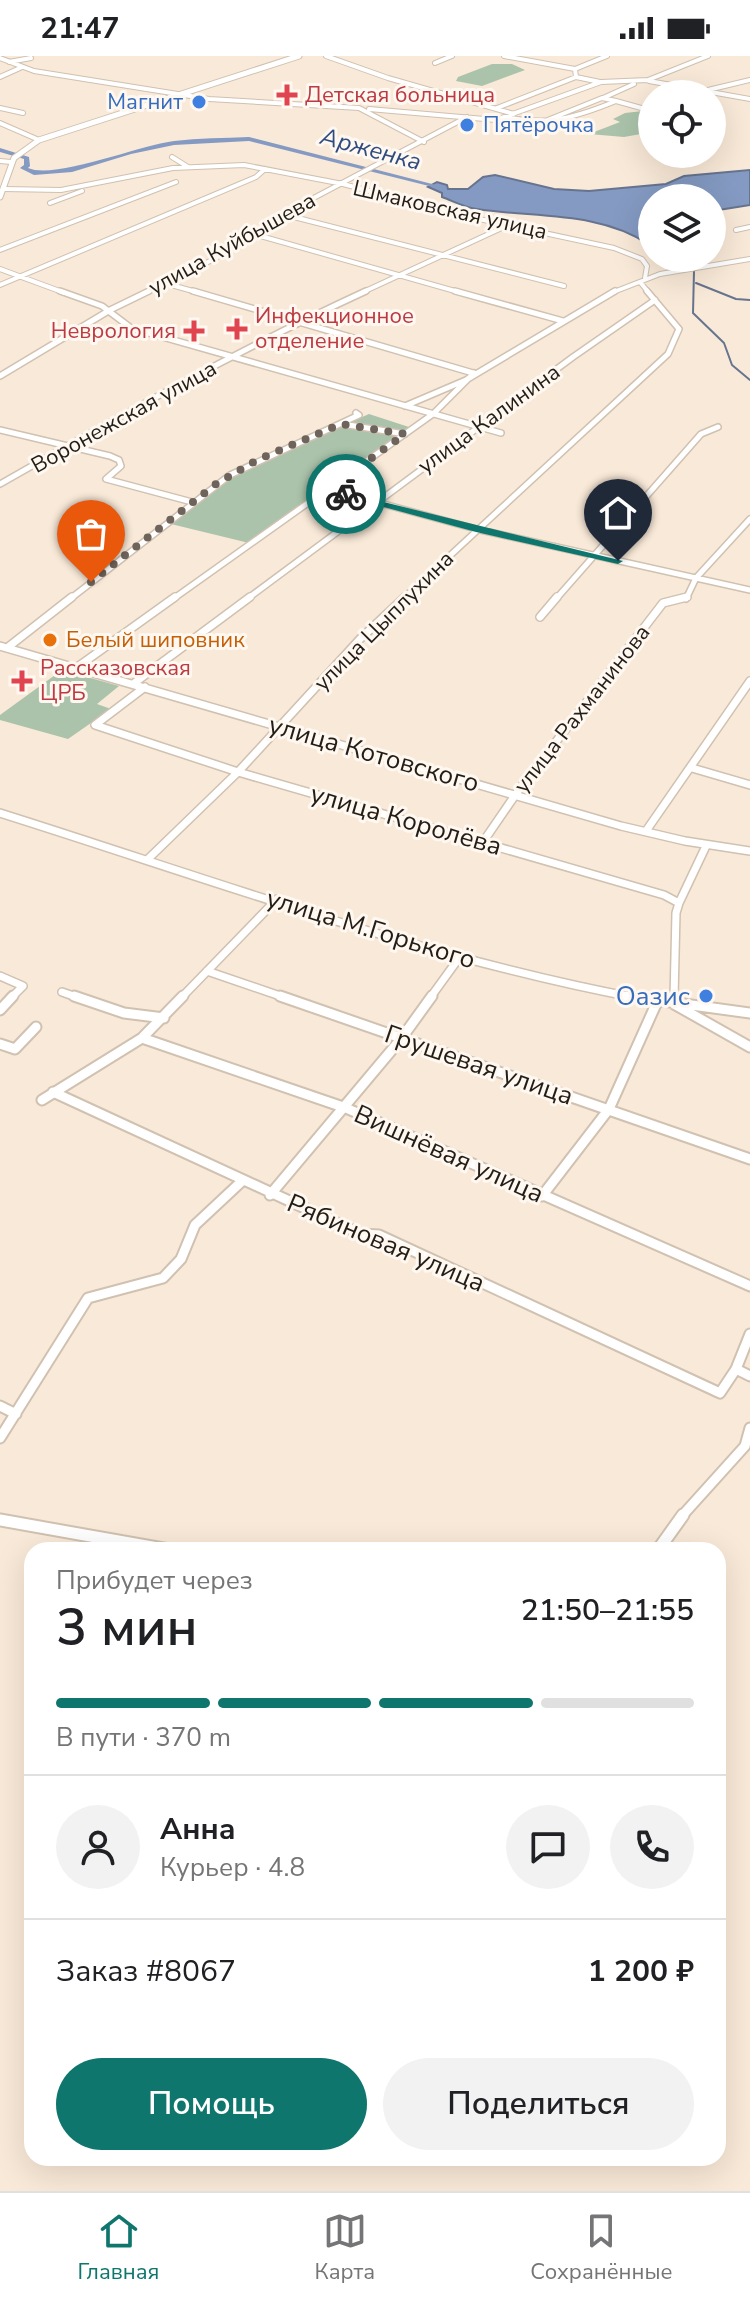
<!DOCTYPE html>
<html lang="ru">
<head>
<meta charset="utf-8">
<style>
  body { margin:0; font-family:"Nunito Sans",sans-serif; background:#f2f2f2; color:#202124; height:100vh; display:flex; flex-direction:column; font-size:30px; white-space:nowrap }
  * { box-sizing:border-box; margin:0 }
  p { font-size:26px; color:#757577 }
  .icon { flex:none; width:44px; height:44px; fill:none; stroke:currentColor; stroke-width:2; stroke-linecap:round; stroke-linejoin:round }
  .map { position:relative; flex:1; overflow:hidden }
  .details { position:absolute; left:24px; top:1486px; width:702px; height:624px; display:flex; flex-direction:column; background:#fff; border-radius:24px; box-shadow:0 8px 32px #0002 }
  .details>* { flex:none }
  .tools { position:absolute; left:638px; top:24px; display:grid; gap:16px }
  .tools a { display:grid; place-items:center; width:88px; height:88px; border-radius:50%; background:#fff; box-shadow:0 8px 32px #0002; font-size:40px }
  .pin { position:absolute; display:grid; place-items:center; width:68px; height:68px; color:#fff; margin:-82px -34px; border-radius:50% 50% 50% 0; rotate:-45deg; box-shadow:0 0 8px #0007 }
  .pin .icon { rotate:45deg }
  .courier { position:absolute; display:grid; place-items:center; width:80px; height:80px; margin:-40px; border:6px solid #0f766e; border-radius:50%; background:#fff; color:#222; box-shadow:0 2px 10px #0007 }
  .summary em { font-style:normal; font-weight:600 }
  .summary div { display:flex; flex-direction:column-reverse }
  .summary { display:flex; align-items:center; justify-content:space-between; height:136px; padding:0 32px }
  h1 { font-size:52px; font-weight:600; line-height:60px }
  .bar { display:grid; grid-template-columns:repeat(4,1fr); gap:12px 8px; align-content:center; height:96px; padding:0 32px }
  .bar i { height:10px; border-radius:6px; background:#e0e0e0 }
  .bar .selected { background:#0f766e }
  .bar p { grid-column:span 4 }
  .line { display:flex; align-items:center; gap:20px; padding:0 32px; border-top:2px solid #e0e0e0 }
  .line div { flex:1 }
  .round { display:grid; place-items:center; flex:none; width:84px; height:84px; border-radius:42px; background:#f2f2f2 }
  .button { display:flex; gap:16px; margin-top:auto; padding:16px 32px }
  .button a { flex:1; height:92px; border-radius:48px; background:#0f766e; color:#fff; font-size:32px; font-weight:600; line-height:92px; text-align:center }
  .button a+a { background:#f2f2f2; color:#202124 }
  .status { display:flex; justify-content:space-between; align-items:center; height:56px; padding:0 40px; background:#fff; direction:ltr }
  .status svg { height:22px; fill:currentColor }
  .menu { display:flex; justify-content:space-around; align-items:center; height:112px; border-top:2px solid #e0e0e0; background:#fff; font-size:22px; color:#757577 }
  .menu a { display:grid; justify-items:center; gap:4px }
  .menu .selected { color:#0f766e }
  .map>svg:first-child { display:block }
</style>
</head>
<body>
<div class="status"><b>21:47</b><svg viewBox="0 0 49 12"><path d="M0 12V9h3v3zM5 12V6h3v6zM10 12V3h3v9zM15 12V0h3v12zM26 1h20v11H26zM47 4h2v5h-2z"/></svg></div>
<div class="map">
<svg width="750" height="2135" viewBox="0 0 750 2135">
  <rect width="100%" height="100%" fill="#f9e9d8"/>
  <!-- green -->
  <path fill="#abc3ab" d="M492,8H512L525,14L482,30L456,25L458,21Z
    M643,55L652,58V76L624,81L589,78L620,66L613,63L625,57Z
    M369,358L412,372L249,487L171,468L237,416Z
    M62,614L119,630L97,648L111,653L68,683L0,664V659Z"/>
  <!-- water -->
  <path fill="#849ac2" stroke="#67748f" stroke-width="2" d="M750,114V149L712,155V142H652V196L649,195L648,188C599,155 534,162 477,153C466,152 453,145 442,141V137L428,131L437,126L447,129L448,133H468L483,121L495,119L554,133L589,135L666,128L684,120Z"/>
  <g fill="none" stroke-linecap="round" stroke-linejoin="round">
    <!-- stream -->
    <path stroke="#67748f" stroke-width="2" d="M694,215L693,257L724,287L732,309L750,324
      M696,227L736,243L750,244"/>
    <!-- river -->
    <path fill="#849ac2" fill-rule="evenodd" d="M249,81L436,129L433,131L249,85L174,89L131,98L72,116L34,119L20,112L24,109V103L0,96V92L29,101L30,110L28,112C55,124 140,89 174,85C199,82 224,82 249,81Z"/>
    <defs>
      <path id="minor-far4" d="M326,0L388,22L514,58
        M504,0L575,13
        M0,2L34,15L209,43L359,52L424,86
        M9,6L31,2
        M435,7L452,0
        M0,21L20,12
        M649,25L750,43
        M600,26L576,21L575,13L607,0
        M708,34L750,24
        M603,42L634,28
        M616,45L652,55
        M0,52L23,57
        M497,52L576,21
        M369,53L496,64L601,26L648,24L708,0
        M506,61C548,70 577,61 616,45L602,42L545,65
        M0,67L39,84
        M172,101L188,111
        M0,105L11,106
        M4,133L61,134L173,112L244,109L343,128L456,158L614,192L642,203L647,210L645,222
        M50,147L82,135
        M286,159L564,230
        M736,174L750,171
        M257,179L462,237
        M0,194L176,126
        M0,213L65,237
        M640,226L649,237
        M164,227L200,237
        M0,229L256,121L265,113
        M145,237L214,203L306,146L467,61
        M361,237L506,170
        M611,237L660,218L750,203"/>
      <path id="minor-far3" d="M60,235L102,250L131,272L501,377
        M193,235L473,317
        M455,235L563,265
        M0,320L110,254L149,235
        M405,350L466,324L615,235
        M342,368L405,378
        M0,374L110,400L119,404L121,410L106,423L192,446
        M0,428C120,360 240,293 366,235
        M328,433L476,473L750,534
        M70,543L230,419L359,359L356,357
        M173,543L433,358L474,317
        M247,543L573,301L655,244
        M403,543L668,298L679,273L647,235
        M556,543L701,378L718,371
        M686,543L696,522L750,463"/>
      <path id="minor-far2" d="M540,561L557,541
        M0,590L621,770L685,785L750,795
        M7,592L72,541
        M76,612L175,541
        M133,628L250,541
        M145,631L95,669L238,716L664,839L679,847L676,857L674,942
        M692,712L750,729
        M0,757C210,823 420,901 637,942
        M646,775L750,625
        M483,786L518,735L663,547L687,541
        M148,803L238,716L360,583L405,541
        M679,847L706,790
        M207,915L286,942
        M0,920L23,930L11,942
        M62,936L79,942
        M181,942L277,843
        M430,942L459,902"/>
      <path id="minor-far1" d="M74,940L124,957L164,962
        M280,940L750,1103
        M626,940L750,957
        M674,940V948L750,991
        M0,954L13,940
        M142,982L346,1052L750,1230
        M0,988L15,993L36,971
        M53,1036L361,1178L379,1179L720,1337L736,1313L750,1278
        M42,1044L142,982L183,940
        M270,1139L401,983L432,940
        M542,1140L609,1053L657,946
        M736,1313L750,1320
        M0,1350L16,1358
        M0,1382L88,1242L163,1222L181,1203L195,1169L241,1126
        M681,1461L745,1390L750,1372"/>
      <path id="minor" d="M0,1464L169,1494
        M658,1494L683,1459"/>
      <path id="major" d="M0,141L14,102L39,84L299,0"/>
    </defs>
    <!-- minor-far4 casing -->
    <use href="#minor-far4" stroke="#d0c1b0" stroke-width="6"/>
    <!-- minor-far3 casing -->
    <use href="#minor-far3" stroke="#d0c1b0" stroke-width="8"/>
    <!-- minor-far2 casing -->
    <use href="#minor-far2" stroke="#d0c1b0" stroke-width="10"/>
    <!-- minor-far1 casing -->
    <use href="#minor-far1" stroke="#d0c1b0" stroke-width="13"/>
    <!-- minor casing -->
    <use href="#minor" stroke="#d0c1b0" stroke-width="15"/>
    <!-- major casing -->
    <use href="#major" stroke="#d0c1b0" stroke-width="7"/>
    <!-- minor-far4 -->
    <use href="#minor-far4" stroke="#fff" stroke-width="4"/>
    <!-- minor-far3 -->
    <use href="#minor-far3" stroke="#fff" stroke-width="5"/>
    <!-- minor-far2 -->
    <use href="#minor-far2" stroke="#fff" stroke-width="7"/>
    <!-- minor-far1 -->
    <use href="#minor-far1" stroke="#fff" stroke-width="9"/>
    <!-- minor -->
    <use href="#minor" stroke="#fff" stroke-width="11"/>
    <!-- major -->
    <use href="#major" stroke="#fff" stroke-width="5"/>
  </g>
  <!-- route -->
  <path fill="#0f766e" d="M343,436L623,505L618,508L476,476L343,440Z"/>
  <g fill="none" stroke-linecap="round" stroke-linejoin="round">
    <!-- done -->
    <path stroke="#6e645b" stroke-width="8" stroke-dasharray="0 14.4" d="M91,526L216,428L257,404L341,368L405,378L328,433L346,438"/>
  </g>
  <!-- markers -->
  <g fill="#e0444e" stroke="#fef8f1" stroke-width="3">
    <path d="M283 27h8v8h8v8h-8v8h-8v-8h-8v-8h8z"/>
    <path d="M233 261h8v8h8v8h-8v8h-8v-8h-8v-8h8z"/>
    <path d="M190 263h8v8h8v8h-8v8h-8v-8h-8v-8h8z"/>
    <path d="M18 613h8v8h8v8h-8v8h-8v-8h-8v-8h8z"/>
  </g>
  <g fill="#3f7fe0" stroke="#fef8f1" stroke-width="3">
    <circle cx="199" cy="46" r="8"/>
    <circle cx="467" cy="69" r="8"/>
    <circle cx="706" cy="940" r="8"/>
  </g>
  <circle fill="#e8710a" stroke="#fef8f1" stroke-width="3" cx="50" cy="584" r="8"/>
  <g text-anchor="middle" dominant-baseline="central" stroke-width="6" stroke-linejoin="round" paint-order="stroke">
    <!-- far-health labels -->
    <g font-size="22" fill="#be3a42" stroke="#fef8f1" text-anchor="start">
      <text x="305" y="39">Детская больница</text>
      <text x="255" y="260">Инфекционное<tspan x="255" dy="25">отделение</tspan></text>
      <text x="176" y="275" text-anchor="end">Неврология</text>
      <text x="40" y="612">Рассказовская<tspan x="40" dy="25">ЦРБ</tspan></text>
    </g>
    <!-- far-shop labels -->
    <g font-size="22" fill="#366cbe" stroke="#fef8f1" text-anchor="end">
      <text x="183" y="46">Магнит</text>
      <text x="483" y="69" text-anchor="start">Пятёрочка</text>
    </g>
    <!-- far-street labels -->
    <g font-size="22" fill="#231d17" stroke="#fef8f1">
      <text transform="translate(450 154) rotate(13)">Шмаковская улица</text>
      <text transform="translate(232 188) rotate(-29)">улица Куйбышева</text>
      <text transform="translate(124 361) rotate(-29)">Воронежская улица</text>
      <text transform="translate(489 363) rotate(-36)">улица Калинина</text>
      <text transform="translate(384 565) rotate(-45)">улица Цыплухина</text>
      <text transform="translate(582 653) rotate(-52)">улица Рахманинова</text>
    </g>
    <!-- far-food labels -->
    <g font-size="22" fill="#c56008" stroke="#fef8f1" text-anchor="start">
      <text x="66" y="584">Белый шиповник</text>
    </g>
    <!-- far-water labels -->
    <g font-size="24" font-style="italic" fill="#304b7f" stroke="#fef8f1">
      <text transform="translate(371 93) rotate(15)">Арженка</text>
    </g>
    <!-- street labels -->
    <g font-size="26" fill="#231d17" stroke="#fef8f1">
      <text transform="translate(374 698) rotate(16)">улица Котовского</text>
      <text transform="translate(406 764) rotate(16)">улица Королёва</text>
      <text transform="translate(371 873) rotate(17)">улица М.Горького</text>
      <text transform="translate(479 1009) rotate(19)">Грушевая улица</text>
      <text transform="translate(449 1098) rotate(24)">Вишнёвая улица</text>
      <text transform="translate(386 1187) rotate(23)">Рябиновая улица</text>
    </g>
    <!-- shop labels -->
    <g font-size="26" fill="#366cbe" stroke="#fef8f1" text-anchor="end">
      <text x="690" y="940">Оазис</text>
    </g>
  </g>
</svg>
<div class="tools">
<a><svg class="icon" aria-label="locate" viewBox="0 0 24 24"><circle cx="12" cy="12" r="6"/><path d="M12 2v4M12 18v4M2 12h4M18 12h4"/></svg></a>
<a><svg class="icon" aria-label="layers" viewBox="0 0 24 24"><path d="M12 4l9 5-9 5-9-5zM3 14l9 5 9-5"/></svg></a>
</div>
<div class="pin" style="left:91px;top:526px;background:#ea580c"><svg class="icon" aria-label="bag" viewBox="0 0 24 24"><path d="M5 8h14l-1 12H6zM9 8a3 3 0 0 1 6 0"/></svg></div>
<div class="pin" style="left:618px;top:505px;background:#1f2937"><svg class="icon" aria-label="home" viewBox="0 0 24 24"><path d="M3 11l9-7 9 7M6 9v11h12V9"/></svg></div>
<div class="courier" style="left:346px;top:438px"><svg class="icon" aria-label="bike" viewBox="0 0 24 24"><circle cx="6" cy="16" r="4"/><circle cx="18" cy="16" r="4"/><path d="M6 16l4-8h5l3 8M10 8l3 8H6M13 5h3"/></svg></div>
<section class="details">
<div class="summary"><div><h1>3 мин</h1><p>Прибудет через</p></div><em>21:50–21:55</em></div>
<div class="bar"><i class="selected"></i><i class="selected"></i><i class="selected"></i><i></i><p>В пути · 370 m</p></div>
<div class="line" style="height:144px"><a class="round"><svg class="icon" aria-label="person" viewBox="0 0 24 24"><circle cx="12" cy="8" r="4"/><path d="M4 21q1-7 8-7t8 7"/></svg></a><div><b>Анна</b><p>Курьер · 4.8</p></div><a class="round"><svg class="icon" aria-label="chat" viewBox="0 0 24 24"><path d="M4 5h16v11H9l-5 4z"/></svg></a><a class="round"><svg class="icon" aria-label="phone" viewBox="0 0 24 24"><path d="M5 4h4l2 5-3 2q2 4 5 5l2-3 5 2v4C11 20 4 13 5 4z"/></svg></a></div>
<div class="line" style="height:104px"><div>Заказ #8067</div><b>1 200 ₽</b></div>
<div class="button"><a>Помощь</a><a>Поделиться</a></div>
</section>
</div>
<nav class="menu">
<a class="selected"><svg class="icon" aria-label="home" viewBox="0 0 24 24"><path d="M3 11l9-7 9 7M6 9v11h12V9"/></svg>Главная</a>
<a><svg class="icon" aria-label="map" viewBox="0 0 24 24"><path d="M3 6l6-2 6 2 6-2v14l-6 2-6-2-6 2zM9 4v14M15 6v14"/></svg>Карта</a>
<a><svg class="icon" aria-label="saved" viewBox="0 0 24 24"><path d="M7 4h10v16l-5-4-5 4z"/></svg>Сохранённые</a>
</nav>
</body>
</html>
